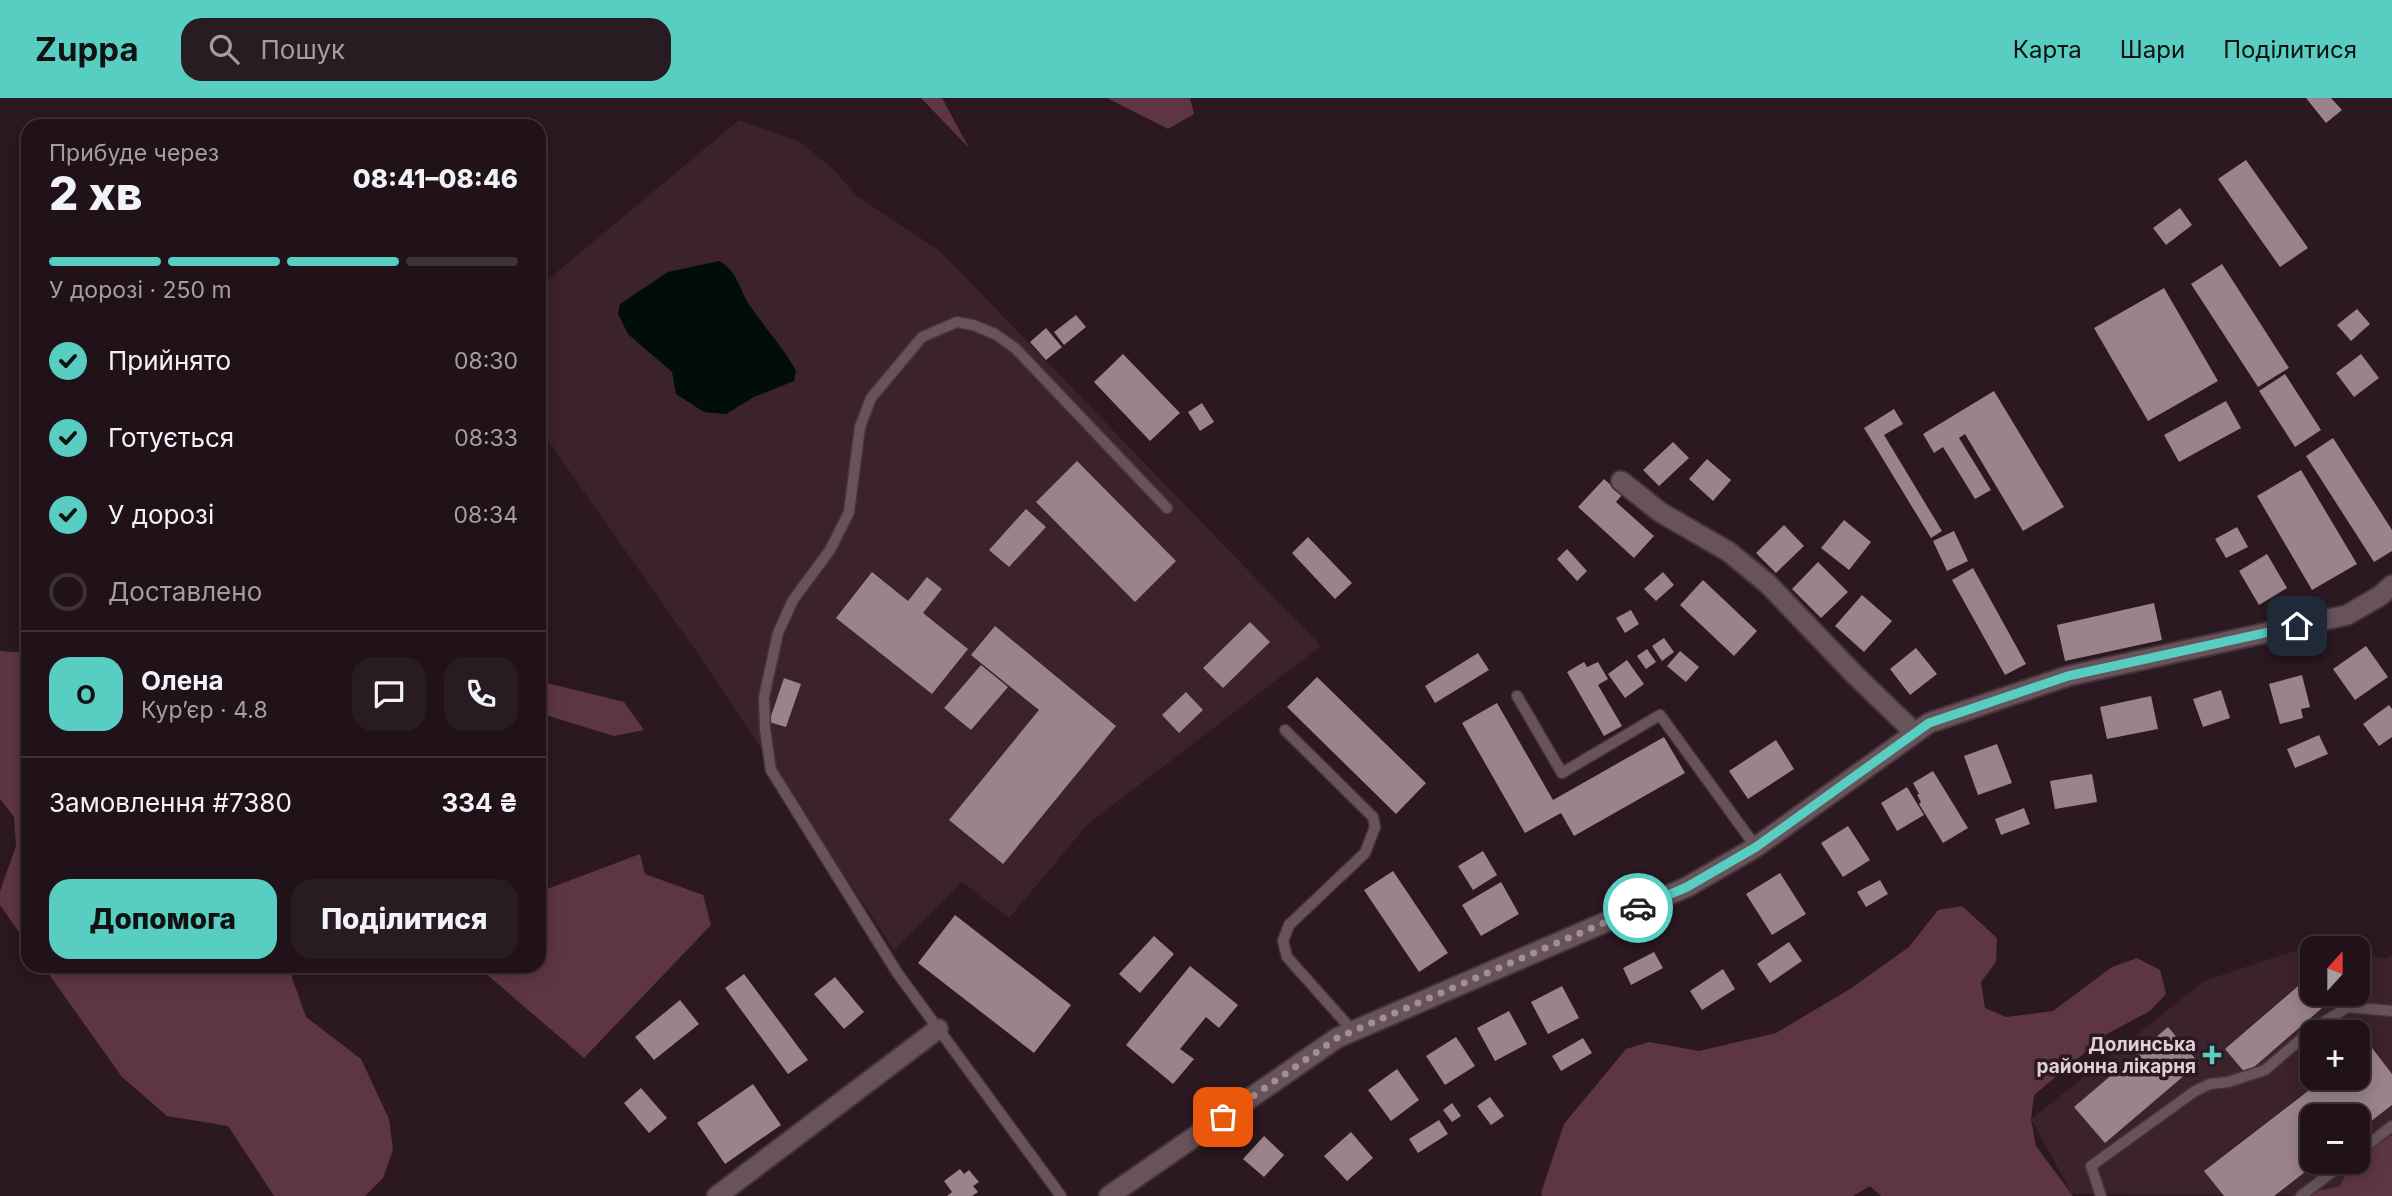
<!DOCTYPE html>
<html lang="uk">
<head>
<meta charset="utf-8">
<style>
  body { margin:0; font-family:Inter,sans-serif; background:#281b21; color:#f1f3f6; height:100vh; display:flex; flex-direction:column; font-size:26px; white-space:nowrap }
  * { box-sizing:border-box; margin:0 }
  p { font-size:23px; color:#a29ea2 }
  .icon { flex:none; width:38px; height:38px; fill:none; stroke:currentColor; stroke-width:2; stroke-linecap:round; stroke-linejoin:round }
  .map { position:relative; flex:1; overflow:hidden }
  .sheet { position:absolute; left:21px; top:21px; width:525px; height:854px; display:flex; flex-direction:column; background:#201218; border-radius:21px; box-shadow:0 4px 18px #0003,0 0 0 2px #3d3237 }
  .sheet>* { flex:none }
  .needle { width:46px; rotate:21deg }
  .buttons { position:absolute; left:2300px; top:838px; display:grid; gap:14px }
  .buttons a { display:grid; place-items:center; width:70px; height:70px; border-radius:14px; background:#201218; box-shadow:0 4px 18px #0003,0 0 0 2px #3d3237; font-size:35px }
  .pin { position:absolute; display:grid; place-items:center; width:60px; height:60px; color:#fff; margin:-30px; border-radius:14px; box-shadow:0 4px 10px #0006 }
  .courier { position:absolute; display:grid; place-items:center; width:70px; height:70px; margin:-35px; border:5px solid #57cec1; border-radius:50%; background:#fff; color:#222; box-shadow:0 2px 9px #0007 }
  .summary em { font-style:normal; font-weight:800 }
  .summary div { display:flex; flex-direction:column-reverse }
  .summary { display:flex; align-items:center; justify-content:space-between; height:119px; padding:0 28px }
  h1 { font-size:46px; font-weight:800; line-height:52px }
  .bar { display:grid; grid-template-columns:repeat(4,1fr); gap:10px 7px; align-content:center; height:84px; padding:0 28px }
  .bar i { height:9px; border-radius:5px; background:#3d3237 }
  .bar .current { background:#57cec1 }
  .bar p { grid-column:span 4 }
  .line { display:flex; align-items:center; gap:18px; padding:0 28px; border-top:2px solid #3d3237 }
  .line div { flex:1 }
  .round { display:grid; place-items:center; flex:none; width:74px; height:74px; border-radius:21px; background:#281b21 }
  ol { padding:0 28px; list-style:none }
  li { display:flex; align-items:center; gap:21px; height:77px }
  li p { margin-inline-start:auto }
  li .icon { padding:7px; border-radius:50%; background:#57cec1; color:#111; stroke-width:4 }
  li:last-child { color:#a29ea2 }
  li i { width:38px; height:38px; border:4px solid #3d3237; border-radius:50% }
  .cta { display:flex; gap:14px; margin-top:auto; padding:14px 28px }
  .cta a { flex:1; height:80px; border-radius:21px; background:#57cec1; color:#111; font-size:28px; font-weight:800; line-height:80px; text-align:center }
  .cta a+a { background:#281b21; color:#f1f3f6 }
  header { display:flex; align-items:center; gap:42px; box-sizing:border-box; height:98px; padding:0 35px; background:#57cec1; color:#111 }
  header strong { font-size:33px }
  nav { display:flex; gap:38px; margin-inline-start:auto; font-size:24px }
  .search { width:490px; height:63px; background:#281b21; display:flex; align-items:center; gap:18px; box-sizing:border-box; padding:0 24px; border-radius:21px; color:#a29ea2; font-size:26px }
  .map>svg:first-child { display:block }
</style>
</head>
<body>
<header>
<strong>Zuppa</strong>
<div class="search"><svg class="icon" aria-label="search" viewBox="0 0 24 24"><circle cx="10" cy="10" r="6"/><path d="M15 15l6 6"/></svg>Пошук</div>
<nav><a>Карта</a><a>Шари</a><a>Поділитися</a></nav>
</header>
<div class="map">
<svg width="2392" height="1098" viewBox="0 0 2392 1098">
  <rect width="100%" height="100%" fill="#2b1820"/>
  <!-- built -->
  <path fill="#3b222c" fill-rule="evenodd" d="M739,22L800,44L832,70L857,98L940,153L1321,548L1088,726L1009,820L962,784L894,852L703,563L539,330V189Z
    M2327,842L2353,850H2312V896H2357V852L2384,861L2392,857V1098L2072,1096L2031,1021L2204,883ZM2312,934H2357V980H2312ZM2312,1018H2357V1064H2312Z"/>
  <!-- green -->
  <path fill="#5e3545" d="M921,0H942L969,50Z
    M1107,0H1190L1194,16L1168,31Z
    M0,553L28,555V847L0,807V793L16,748L14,719L0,701Z
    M539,583L624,604L644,632L614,638L539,615Z
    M640,756L645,776L703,797L711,827L584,960L477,868H539V794Z
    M1962,808L1997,840L1996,864L1981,884L1985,910L2006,919L2053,913L2112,869L2137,860L2160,872L2166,896L2150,913L2107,936L2034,997L2031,1021L2036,1048L2073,1098H1881L1870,1088L1853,1098H1542L1541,1095L1564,1026L1626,951L1649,944L1699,953L1776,935L1850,891L1909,849L1938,812Z
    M43,868H288L306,919L361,961L389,1021L393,1052L383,1080L365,1098H274L228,1028L167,1018L122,979Z
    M2383,1037L2392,1038V1098H2290L2339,1089L2353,1064H2357V1055Z"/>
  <!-- water -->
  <path fill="#000d0b" d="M719,163C738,173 739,192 750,208C765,230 784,250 796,273L794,283L754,299L726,316L704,314L676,296L672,274L628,236L618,216L620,206L668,174Z"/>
  <!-- building -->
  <path fill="#9b838c" d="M2306,0H2331L2342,12L2326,25Z
    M2246,62L2308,150L2280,169L2218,81Z
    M2180,110L2192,127L2166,147L2153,130Z
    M2222,166L2289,270L2258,289L2191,186Z
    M2164,190L2218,283L2148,323L2094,230Z
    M2357,211L2370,226L2351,243L2337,227Z
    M1076,217L1086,229L1064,247L1054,234Z
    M1046,230L1062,249L1046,262L1030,244Z
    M1123,256L1180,315L1150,343L1094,284Z
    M2361,256L2379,280L2354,299L2336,275Z
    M2285,276L2321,332L2295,349L2259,293Z
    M1994,293L2064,409L2023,433L1965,336L1959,340L1991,392L1975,401L1943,349L1934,355L1923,336Z
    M2226,303L2241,330L2179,364L2164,337Z
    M1202,305L1214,324L1200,333L1188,314Z
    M1894,311L1903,326L1884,337L1942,433L1931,440L1864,330Z
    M2333,340L2392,432V453L2374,464L2306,358Z
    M1673,344L1689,360L1659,388L1643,372Z
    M1707,361L1731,382L1713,403L1689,381Z
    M1077,363L1176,463L1135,504L1036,404Z
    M2301,372L2357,466L2312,492L2257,398Z
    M1604,381L1622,397L1616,404L1654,438L1634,460L1578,409Z
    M1026,411L1046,429L1009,469L989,452Z
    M1844,422L1871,444L1849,472L1821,450Z
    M1784,427L1804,448L1776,475L1756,455Z
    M2237,429L2248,449L2226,460L2215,441Z
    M1954,433L1968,463L1947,473L1933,443Z
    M1308,439L1352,485L1335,501L1292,455Z
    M1567,451L1587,473L1577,483L1557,461Z
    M2267,456L2287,490L2259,507L2239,473Z
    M1818,464L1848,494L1821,520L1792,491Z
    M1973,470L2026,566L2005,577L1952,482Z
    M872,474L908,503L927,479L942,491L923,515L968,551L932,596L836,520Z
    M1663,474L1674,487L1656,503L1644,491Z
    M1703,482L1757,533L1734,558L1680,507Z
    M1862,497L1892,523L1864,554L1835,528Z
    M2154,505L2162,542L2065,563L2057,527Z
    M1631,512L1639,526L1625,535L1616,520Z
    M1250,524L1270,544L1223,590L1203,570Z
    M995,528L1116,628L1003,766L949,722L1039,612L971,557Z
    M1664,540L1674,554L1662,563L1652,548Z
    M2366,548L2388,579L2355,602L2333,571Z
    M1916,550L1937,576L1910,597L1890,571Z
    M1647,551L1656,564L1646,571L1637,558Z
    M1680,553L1699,569L1686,584L1667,568Z
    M1478,555L1489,572L1435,605L1425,588Z
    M1627,562L1644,586L1625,600L1608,576Z
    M1584,564L1587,569L1598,564L1608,581L1598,587L1622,628L1604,638L1567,574Z
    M981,567L1008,589L971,632L944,610Z
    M2302,577L2310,609L2301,611L2303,620L2280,626L2269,586Z
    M1317,579L1426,685L1396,716L1287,609Z
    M784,580L801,586L786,629L769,624Z
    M2221,592L2230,620L2203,629L2193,601Z
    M1186,594L1203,612L1179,635L1162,617Z
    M2151,598L2158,631L2107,641L2100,609Z
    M1497,605L1553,702L1664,639L1685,675L1574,738L1561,715L1525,735L1462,625Z
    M2389,607L2392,611V639L2379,648L2363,626Z
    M2319,637L2328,656L2295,670L2287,651Z
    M1776,642L1794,671L1748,701L1729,673Z
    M1997,646L2012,685L1978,697L1964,658Z
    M1933,673L1968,730L1943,745L1919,706L1921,704L1917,697L1919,696L1913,685Z
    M2092,676L2097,704L2055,711L2050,683Z
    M1907,689L1924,717L1897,733L1881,705Z
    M2024,710L2030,726L2001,737L1995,721Z
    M1848,728L1870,762L1843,779L1821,745Z
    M1483,753L1497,777L1473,792L1458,768Z
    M1393,773L1448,855L1419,874L1364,792Z
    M1780,775L1806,816L1772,837L1746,796Z
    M1880,782L1888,796L1866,809L1857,794Z
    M1501,784L1519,816L1481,838L1462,807Z
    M955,817L1071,907L1034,955L918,865Z
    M1154,838L1174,856L1140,895L1119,876Z
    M1789,844L1802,863L1770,885L1757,866Z
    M1654,854L1663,870L1631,887L1623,870Z
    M1190,868L1238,907L1219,930L1206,919L1180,951L1194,961L1173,986L1126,947Z
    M1723,871L1735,891L1702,912L1690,893Z
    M744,876L808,962L788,976L725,890Z
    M2312,876V896L2337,897L2246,976L2225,951Z
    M835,879L864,914L844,931L814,896Z
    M1562,888L1579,920L1548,936L1531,904Z
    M680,902L699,926L654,962L635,939Z
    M1509,913L1527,946L1495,963L1477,930Z
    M2168,929L2199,965L2105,1045L2074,1009Z
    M1456,939L1475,968L1445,987L1426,958Z
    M1583,940L1592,955L1561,973L1552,958Z
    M2369,946L2392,976V1007L2357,1034V1018H2312V1064H2318L2274,1098H2224L2204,1073L2325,980H2357V955Z
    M1397,971L1419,1002L1391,1023L1368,992Z
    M753,986L781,1027L725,1066L697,1025Z
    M641,990L667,1020L649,1035L624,1005Z
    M1490,999L1504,1018L1491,1027L1477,1008Z
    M1452,1005L1461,1018L1452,1024L1443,1012Z
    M1439,1022L1448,1036L1418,1055L1409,1041Z
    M1351,1034L1373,1060L1347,1083L1324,1058Z
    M1264,1038L1284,1057L1264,1079L1243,1061Z
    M960,1071L964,1076L969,1072L979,1084L973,1088L978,1094L972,1098H947L952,1094L944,1083Z"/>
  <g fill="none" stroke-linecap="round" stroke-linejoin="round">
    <defs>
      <path id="service" d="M1517,598L1562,675L1660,617L1756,749
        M1285,632L1373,719L1375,729L1365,755L1289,827L1283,843L1287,859L1353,933
        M2357,1055L2392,1028
        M1061,1098L898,876L771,672L765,631L764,599L778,535L793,502L830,452L849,414L860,329L871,300L922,239L957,224L973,227L995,236L1016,251L1167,410
        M2101,1098L2091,1068L2195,993L2210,986L2228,984L2265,972L2314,930L2348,909L2392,913
        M2301,1098L2345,1064"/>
      <path id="minor" d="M1621,383L1660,414L1729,454L1768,486L1855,577L1914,634
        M717,1098L938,931"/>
      <path id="tertiary" d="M1109,1098L1337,940L1687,789L1756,749L1929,625L2068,578L2347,517L2380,498L2392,487"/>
    </defs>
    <!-- service casing -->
    <use href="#service" stroke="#44353a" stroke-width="13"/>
    <!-- minor casing -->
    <use href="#minor" stroke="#44353a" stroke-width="23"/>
    <!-- tertiary casing -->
    <use href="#tertiary" stroke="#44353a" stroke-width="23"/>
    <!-- service -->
    <use href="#service" stroke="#69535b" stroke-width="10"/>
    <!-- minor -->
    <use href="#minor" stroke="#69535b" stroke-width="19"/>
    <!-- tertiary -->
    <use href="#tertiary" stroke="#69535b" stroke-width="19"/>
  </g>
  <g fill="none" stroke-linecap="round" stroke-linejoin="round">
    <!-- done -->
    <path stroke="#9f9096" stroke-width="7" stroke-dasharray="0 12.6" d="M1223,1019L1337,940L1638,810"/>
    <!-- route -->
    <path stroke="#57cec1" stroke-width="9" d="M1638,810L1687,789L1756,749L1929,625L2068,578L2297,528"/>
  </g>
  <!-- markers -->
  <path fill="#57cec1" stroke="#2b1820" stroke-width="2.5" d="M2208.5 946.5h7v7h7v7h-7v7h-7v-7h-7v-7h7z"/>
  <g text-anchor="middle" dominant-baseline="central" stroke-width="7" stroke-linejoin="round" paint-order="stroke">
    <!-- poi labels -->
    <g font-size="19" font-weight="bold" fill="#ded0d5" stroke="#2b1820" text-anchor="end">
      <text x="2196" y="946">Долинська<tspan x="2196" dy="22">районна лікарня</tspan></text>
    </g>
  </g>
</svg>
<div class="buttons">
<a><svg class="needle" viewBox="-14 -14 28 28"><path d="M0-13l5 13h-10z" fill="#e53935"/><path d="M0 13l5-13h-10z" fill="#a29ea2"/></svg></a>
<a>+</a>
<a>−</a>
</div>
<div class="pin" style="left:1223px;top:1019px;background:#ea580c"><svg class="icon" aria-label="bag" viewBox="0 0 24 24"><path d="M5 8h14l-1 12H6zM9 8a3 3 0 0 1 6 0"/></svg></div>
<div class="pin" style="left:2297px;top:528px;background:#1f2937"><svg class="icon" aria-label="home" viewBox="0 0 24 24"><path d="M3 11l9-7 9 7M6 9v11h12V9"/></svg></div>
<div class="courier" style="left:1638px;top:810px"><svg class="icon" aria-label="car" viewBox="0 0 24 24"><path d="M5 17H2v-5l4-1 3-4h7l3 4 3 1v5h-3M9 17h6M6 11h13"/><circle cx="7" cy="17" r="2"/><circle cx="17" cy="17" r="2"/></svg></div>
<section class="sheet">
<div class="summary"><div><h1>2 хв</h1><p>Прибуде через</p></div><em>08:41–08:46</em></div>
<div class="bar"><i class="current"></i><i class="current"></i><i class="current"></i><i></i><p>У дорозі · 250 m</p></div>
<ol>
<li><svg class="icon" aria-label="check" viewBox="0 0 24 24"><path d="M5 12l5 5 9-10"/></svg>Прийнято<p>08:30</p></li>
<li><svg class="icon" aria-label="check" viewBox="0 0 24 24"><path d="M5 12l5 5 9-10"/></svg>Готується<p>08:33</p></li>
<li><svg class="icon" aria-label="check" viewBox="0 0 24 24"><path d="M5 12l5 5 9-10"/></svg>У дорозі<p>08:34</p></li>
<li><i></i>Доставлено</li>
</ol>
<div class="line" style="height:126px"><b class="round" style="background:#57cec1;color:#111">О</b><div><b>Олена</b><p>Кур’єр · 4.8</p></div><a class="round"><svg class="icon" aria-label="chat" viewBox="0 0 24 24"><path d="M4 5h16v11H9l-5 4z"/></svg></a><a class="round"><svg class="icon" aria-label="phone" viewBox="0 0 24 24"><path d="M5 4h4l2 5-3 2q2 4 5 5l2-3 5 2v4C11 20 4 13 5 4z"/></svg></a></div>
<div class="line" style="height:91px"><div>Замовлення #7380</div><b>334 ₴</b></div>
<div class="cta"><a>Допомога</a><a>Поділитися</a></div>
</section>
</div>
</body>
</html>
